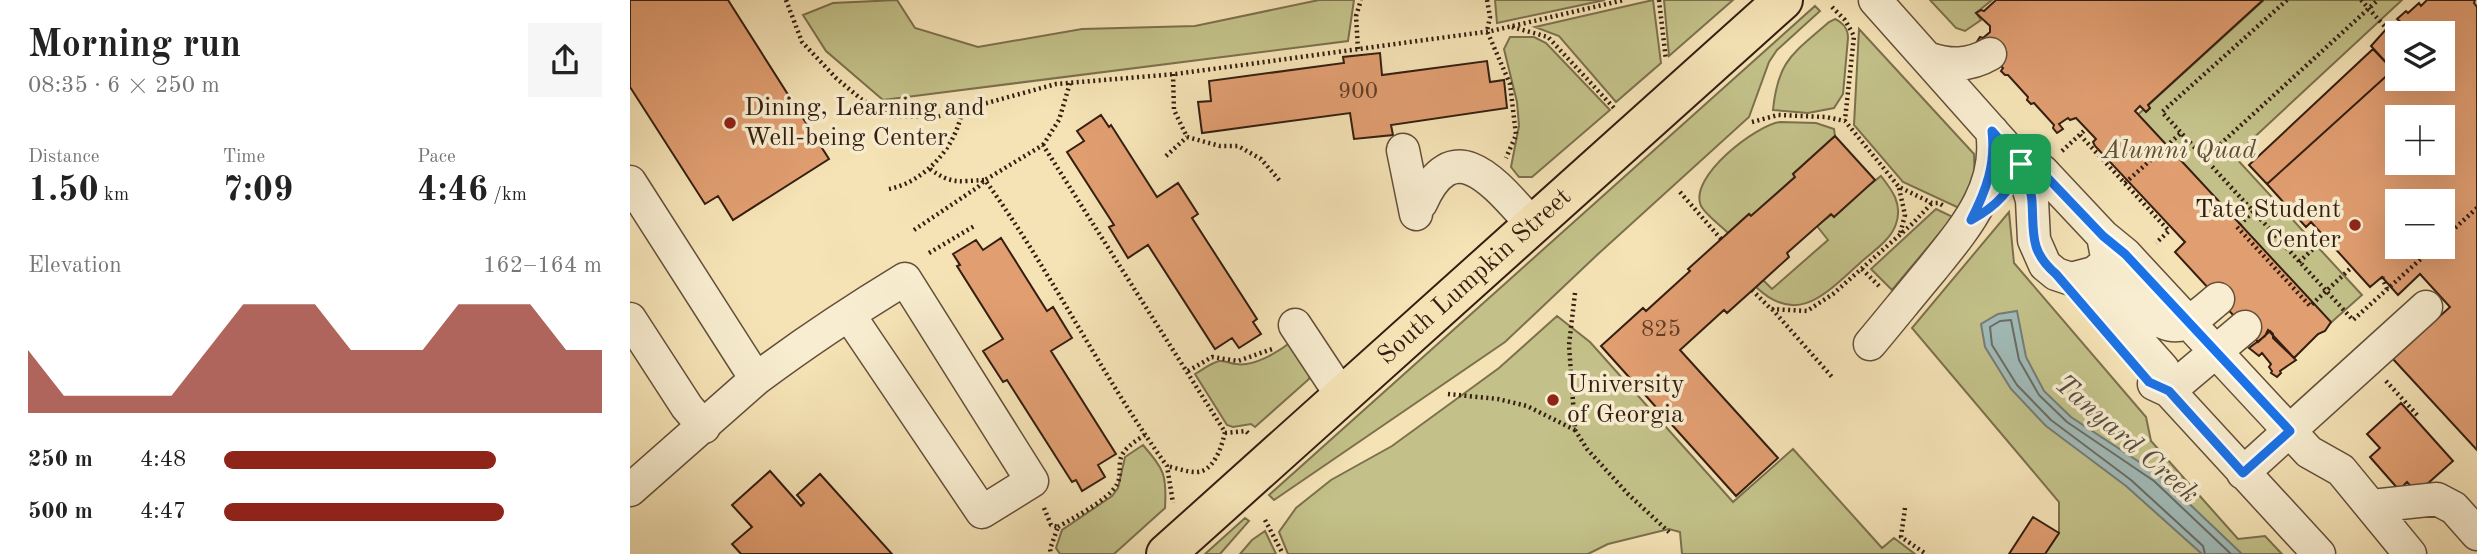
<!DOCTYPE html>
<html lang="en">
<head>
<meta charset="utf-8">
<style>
	body { margin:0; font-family:"Old Standard TT",serif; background:#f6f6f6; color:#222; height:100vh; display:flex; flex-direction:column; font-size:26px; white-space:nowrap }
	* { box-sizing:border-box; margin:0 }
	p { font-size:23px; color:#767676 }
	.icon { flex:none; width:38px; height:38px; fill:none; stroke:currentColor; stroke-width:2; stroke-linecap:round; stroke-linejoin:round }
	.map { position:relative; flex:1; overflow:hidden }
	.side { display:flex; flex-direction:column; background:#fff; width:630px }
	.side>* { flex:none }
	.fabs { position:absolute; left:1755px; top:21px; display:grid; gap:14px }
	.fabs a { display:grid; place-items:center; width:70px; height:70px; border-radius:0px; background:#fff; box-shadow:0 7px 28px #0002; font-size:35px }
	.pin { position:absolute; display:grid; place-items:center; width:60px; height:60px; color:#fff; margin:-30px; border-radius:14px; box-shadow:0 4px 10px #0006 }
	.round { display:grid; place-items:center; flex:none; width:74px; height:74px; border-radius:0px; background:#f6f6f6 }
	.head { display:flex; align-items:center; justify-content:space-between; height:119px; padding:0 28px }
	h1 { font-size:38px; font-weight:800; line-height:52px }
	.metrics { display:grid; grid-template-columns:repeat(3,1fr); gap:10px; height:119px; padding:7px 28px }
	.metrics div { display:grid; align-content:center }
	.metrics b { font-size:35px; font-weight:800 }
	.metrics small { font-size:19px; font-weight:400 }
	.metrics p { font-size:19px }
	.chart { height:196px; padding:14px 28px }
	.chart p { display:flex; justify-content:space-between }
	.chart svg { width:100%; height:126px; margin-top:7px; fill:#8f2418; opacity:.7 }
	ul { padding:0 28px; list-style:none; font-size:23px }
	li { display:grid; grid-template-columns:112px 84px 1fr; align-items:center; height:52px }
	li i { height:18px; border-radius:9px; background:#8f2418 }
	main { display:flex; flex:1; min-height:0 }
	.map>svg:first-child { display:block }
	.green { fill:#c3c189; stroke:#7c704d; stroke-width:2 }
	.water { fill:#a1bbb9; stroke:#757c76; stroke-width:2 }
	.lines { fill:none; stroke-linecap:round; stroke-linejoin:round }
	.shore { stroke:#6a6c65; stroke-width:2 }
	.building { fill:#e19e71; stroke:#341e11; stroke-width:2; fill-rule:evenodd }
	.minor-casing { stroke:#644f3a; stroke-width:35 }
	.major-casing { stroke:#341e11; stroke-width:42 }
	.path { stroke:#341e11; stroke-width:4.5; stroke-dasharray:2 3.5; stroke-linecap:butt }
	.minor { stroke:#f8edd0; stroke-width:32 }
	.major { stroke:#f5e3b6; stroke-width:38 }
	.route-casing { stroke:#fff; stroke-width:14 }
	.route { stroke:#1a73e8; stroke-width:9 }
	.poi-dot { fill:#8f2418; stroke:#f8edd0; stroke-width:2.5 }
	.labels { text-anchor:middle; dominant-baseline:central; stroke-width:7; stroke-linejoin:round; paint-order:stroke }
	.number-label { font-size:23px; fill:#5f3e29 }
	.poi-label { font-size:26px; fill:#341e11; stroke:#f8edd0; text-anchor:start }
	.park-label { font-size:26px; font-style:italic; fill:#5f4f35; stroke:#f8edd0 }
	.street-label { font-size:26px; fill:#341e11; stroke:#f8edd0 }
	.water-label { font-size:28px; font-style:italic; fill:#554d43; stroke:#f8edd0 }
</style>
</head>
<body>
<main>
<section class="side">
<div class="head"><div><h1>Morning run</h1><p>08:35 · 6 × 250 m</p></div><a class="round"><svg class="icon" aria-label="share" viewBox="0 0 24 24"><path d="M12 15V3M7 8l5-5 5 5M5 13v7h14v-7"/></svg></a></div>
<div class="metrics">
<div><p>Distance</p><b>1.50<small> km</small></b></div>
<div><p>Time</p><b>7:09</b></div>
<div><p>Pace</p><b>4:46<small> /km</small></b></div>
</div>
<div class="chart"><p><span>Elevation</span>162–164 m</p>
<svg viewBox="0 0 160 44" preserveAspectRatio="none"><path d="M0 44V22L10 38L20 38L30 38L40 38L50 22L60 6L70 6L80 6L90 22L100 22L110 22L120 6L130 6L140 6L150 22L160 22V44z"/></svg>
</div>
<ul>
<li><b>250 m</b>4:48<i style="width:72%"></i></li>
<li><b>500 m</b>4:47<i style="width:74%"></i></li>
</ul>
</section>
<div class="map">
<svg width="1847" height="554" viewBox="0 0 1847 554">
	<rect width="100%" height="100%" fill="#f5e3b6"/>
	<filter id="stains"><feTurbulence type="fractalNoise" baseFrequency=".00286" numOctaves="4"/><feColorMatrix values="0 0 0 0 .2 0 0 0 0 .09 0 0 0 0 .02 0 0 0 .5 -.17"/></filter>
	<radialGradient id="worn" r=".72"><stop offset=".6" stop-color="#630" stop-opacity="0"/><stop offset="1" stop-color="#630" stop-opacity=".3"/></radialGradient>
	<path class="green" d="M267 0 285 28 348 47 452 29 565 26 689 0H724L718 41 253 100 196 51 173 15 203 3Z
		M865 0H975L867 23Z
		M1023 0 1031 63 986 102 929 36 905 27Z
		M1034 0H1103L1039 56Z
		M1300 0H1362L1346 13 1351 20 1335 31 1326 28Z
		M1634 0H1772L1604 156 1732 295 1660 359 1471 148Z
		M1185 6 1190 11 1147 50 1139 62 1119 117 967 255 875 342 644 500 639 495Z
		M1205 19C1213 23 1218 28 1218 38L1213 94 1204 108 1178 113 1143 110C1148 59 1164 53 1199 22Z
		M1229 29 1344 154 1345 187 1329 208 1273 182 1224 125Z
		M880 37H904L916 43 980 110 902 177H889L881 167 889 126 887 102 874 49Z
		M1150 122 1186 123 1204 129 1205 136 1163 174 1165 177 1121 216 1119 214 1098 233C1090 225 1076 215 1071 206 1058 177 1126 125 1150 122Z
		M1251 176C1262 190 1273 204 1266 224 1261 240 1242 252 1230 263 1196 293 1168 327 1126 287L1133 280 1142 289 1198 240 1187 226Z
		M1306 209 1323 217 1262 290 1241 269Z
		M1379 212 1384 263 1516 417 1521 441 1608 539 1635 536 1652 554H1415L1429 533V502L1282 328Z
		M927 316 960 342 1103 502 1163 449 1252 548 1264 538 1285 554H1052L1050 532 1039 529 978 544 958 554H658L649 532 666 508 701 480 762 446 869 368Z
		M661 342 680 374 679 379 625 427 621 424 603 427 597 425 565 374C572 370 581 363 589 361 596 360 600 364 606 364 624 367 648 352 661 342Z
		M513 445C534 470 537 474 535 508L484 554H430L426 548 432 530 482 496 488 488 495 457Z
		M615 518 619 521 590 554H575Z
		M635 531 646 554H610L622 540Z"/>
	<path class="water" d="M1387 311 1396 357 1414 391 1441 417 1529 475 1612 554H1572L1496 486 1416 426 1381 389 1355 347 1351 324 1368 314Z"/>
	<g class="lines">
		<path class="shore" d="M1575 554 1573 546 1501 480 1421 420 1387 385 1362 345 1360 327 1370 321 1381 320 1389 360 1409 395 1437 422 1524 481 1601 554"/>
	</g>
	<path class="building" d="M0 0H98L199 159 103 220 88 196 75 204 0 87Z
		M1366 0H1633L1518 105 1520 108 1516 112 1510 106 1505 111 1701 322 1695 331 1688 334 1664 358 1643 338V334L1640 331 1628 342 1545 252 1555 242 1465 146 1463 142 1466 139 1446 118 1440 120 1438 118 1429 124 1433 129 1427 133 1423 128 1424 125 1404 103 1401 104 1397 100 1398 97 1378 75H1375L1371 71 1373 68 1353 46 1350 47 1346 43 1350 37 1353 38 1360 32V26L1346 13 1351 10 1354 11Z
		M1797 0H1845L1844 3 1847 7V450L1763 359 1820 307 1790 274 1768 295 1752 277 1740 287 1681 222 1676 227 1637 184 1763 70 1741 46 1758 27 1762 32 1761 36 1775 22 1772 23 1767 19 1776 11 1778 13 1789 3 1791 6ZM1768 33H1813V79H1768ZM1768 117H1813V163H1768ZM1768 201H1813V247H1768Z
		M1743 49 1763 70 1637 184 1619 165Z
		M750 53 752 75 857 61 860 82 874 80 877 108 761 125 763 135 724 139 720 113 572 133 568 102 581 101 579 81 714 63 713 57Z
		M471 115 479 127 481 125 527 197 548 183 568 214 562 218 627 319 623 322 631 334 609 348 602 338 585 349 518 245 498 258 479 227 484 225 437 152 454 141 447 131Z
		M1205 136 1245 180 1204 217 1201 214 1157 253 1159 257 1126 287 1097 313 1094 310 1050 350 1148 458 1106 496 971 346 1013 308 1016 311 1060 271 1058 269 1119 214 1121 216 1165 177 1163 174Z
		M371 238 417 311 423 307 442 338 421 351 486 454 468 465 475 477 452 491 446 480 442 482 377 380 373 382 353 351 373 339 327 266 330 265 323 254 346 240 353 250Z
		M1638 330 1666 360 1650 371 1651 373 1647 377 1641 373 1642 371 1639 367 1641 364 1632 353 1629 356 1619 348 1635 336Z
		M1771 403 1823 461 1787 493 1777 482 1769 490 1740 457 1750 448 1737 434Z
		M140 471 171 506 174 503 167 495 190 474 262 554H111L102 544 122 527 102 505Z
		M1403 517 1429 533 1415 554H1379Z"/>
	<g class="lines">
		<defs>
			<path id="minor" d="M1245 0 1391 164 1402 200 1404 240 1415 265 1426 274 1441 279 1464 273 1474 265 1477 257 1473 236 1412 171 1391 164
				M1297 58C1320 66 1339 66 1360 54
				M773 150 786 214
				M0 182 126 379 0 490
				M791 203C825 126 870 190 903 225
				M1473 236 1495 254 1679 452 1711 470 1780 554
				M1474 265C1491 283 1525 334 1553 324 1565 320 1578 307 1588 299
				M1451 277 1533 369 1539 391 1689 554
				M0 319 57 407 74 427
				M665 325 712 396
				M1240 344C1261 319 1281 294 1302 269 1335 228 1371 187 1362 131
				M126 379C174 343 224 310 275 279L402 481 352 512 219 315
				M1524 384 1539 391 1615 327
				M1613 473 1796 307
				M1742 506 1807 499 1824 508 1847 534"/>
			<g id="major">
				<path id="s1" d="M536 554 1153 0"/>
			</g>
		</defs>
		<use href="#minor" class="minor-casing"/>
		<use href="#major" class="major-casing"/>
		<path class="path" d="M156 0 172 42 206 78 231 99 260 116 306 117 426 84 546 74 861 31 994 0
			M857 0 860 17 857 31 880 84 886 135 876 158
			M1029 0 1036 60
			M1657 0 1532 112 1723 320 1804 247
			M1731 0 1757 29
			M1202 7 1215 20 1224 36 1215 120
			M882 27 918 37 984 108
			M728 49 726 16 731 0
			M543 74 544 110 557 137 590 146H608L631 159 650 181
			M1122 122 1148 115 1196 117 1215 121 1269 187 1302 203H1309L1315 207
			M1450 135 1539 231 1526 243
			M413 145 429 120 440 83
			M1432 151 1456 129
			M536 156 557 137
			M1574 159 1748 0
			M300 169C322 185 329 181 355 180 421 271 471 375 537 466L543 503
			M1495 183 1551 133
			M1269 188 1275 215 1270 234
			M259 189C295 182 328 145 332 109
			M1050 192 1091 239
			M1623 212 1607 227 1680 306 1722 267
			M284 230 348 187 355 180 413 145 595 432C592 446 584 472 566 472 557 472 546 468 537 466
			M1813 239 1847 208
			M299 253 346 225
			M1669 262 1695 238
			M1232 269 1251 288
			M1752 277 1757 289
			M1122 290 1141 309 1177 311 1203 294 1282 224 1302 203
			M945 293 939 345 945 430 957 449 998 494 1041 534
			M1142 309 1202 377
			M558 371 582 357 608 361 645 348
			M1756 381 1789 417
			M818 394 868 399 897 406 945 430
			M595 433 616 431 620 435
			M414 508 421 525 428 527 420 549 421 554
			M1275 508 1271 537 1296 554
			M635 520 653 554
			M428 527C444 517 479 500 487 484 491 477 489 470 490 462 491 449 506 441 516 434"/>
		<use href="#minor" class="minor"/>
		<use href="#major" class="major"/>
	</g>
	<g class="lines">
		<defs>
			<path id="route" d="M1391 164C1383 189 1364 208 1341 220 1356 191 1366 164 1362 131L1391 164 1412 172 1473 236 1495 254 1660 431 1613 473 1539 391 1519 382 1426 274C1399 251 1404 233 1402 202 1402 190 1395 176 1391 164"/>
		</defs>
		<use href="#route" class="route-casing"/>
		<use href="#route" class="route"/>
	</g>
	<g class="poi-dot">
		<circle cx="100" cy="123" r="7"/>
		<circle cx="1725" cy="225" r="7"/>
		<circle cx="923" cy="400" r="7"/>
	</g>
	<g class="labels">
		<g class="number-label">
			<text x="728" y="91">900</text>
			<text x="1031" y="329">825</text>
		</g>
		<g class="poi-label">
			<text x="114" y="108">Dining, Learning and<tspan x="114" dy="30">Well-being Center</tspan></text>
			<text x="1711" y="210" text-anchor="end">Tate Student<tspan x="1711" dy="30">Center</tspan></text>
			<text x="937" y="385">University<tspan x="937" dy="30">of Georgia</tspan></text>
		</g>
		<g class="park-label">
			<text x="1549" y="151">Alumni Quad</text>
		</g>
		<g class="street-label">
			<text stroke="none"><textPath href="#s1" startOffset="415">South Lumpkin Street</textPath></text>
		</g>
		<g class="water-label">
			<text transform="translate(1496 440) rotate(41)">Tanyard Creek</text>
		</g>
	</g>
	<rect width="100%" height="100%" filter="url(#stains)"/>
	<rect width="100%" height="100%" fill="url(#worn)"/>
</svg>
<div class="fabs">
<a><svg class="icon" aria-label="layers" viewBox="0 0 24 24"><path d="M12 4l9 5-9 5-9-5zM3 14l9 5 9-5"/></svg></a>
<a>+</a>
<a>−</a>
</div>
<div class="pin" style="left:1391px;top:164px;background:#1e9e55"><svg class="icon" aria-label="arrive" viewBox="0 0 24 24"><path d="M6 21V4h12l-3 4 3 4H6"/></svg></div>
</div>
</main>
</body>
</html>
